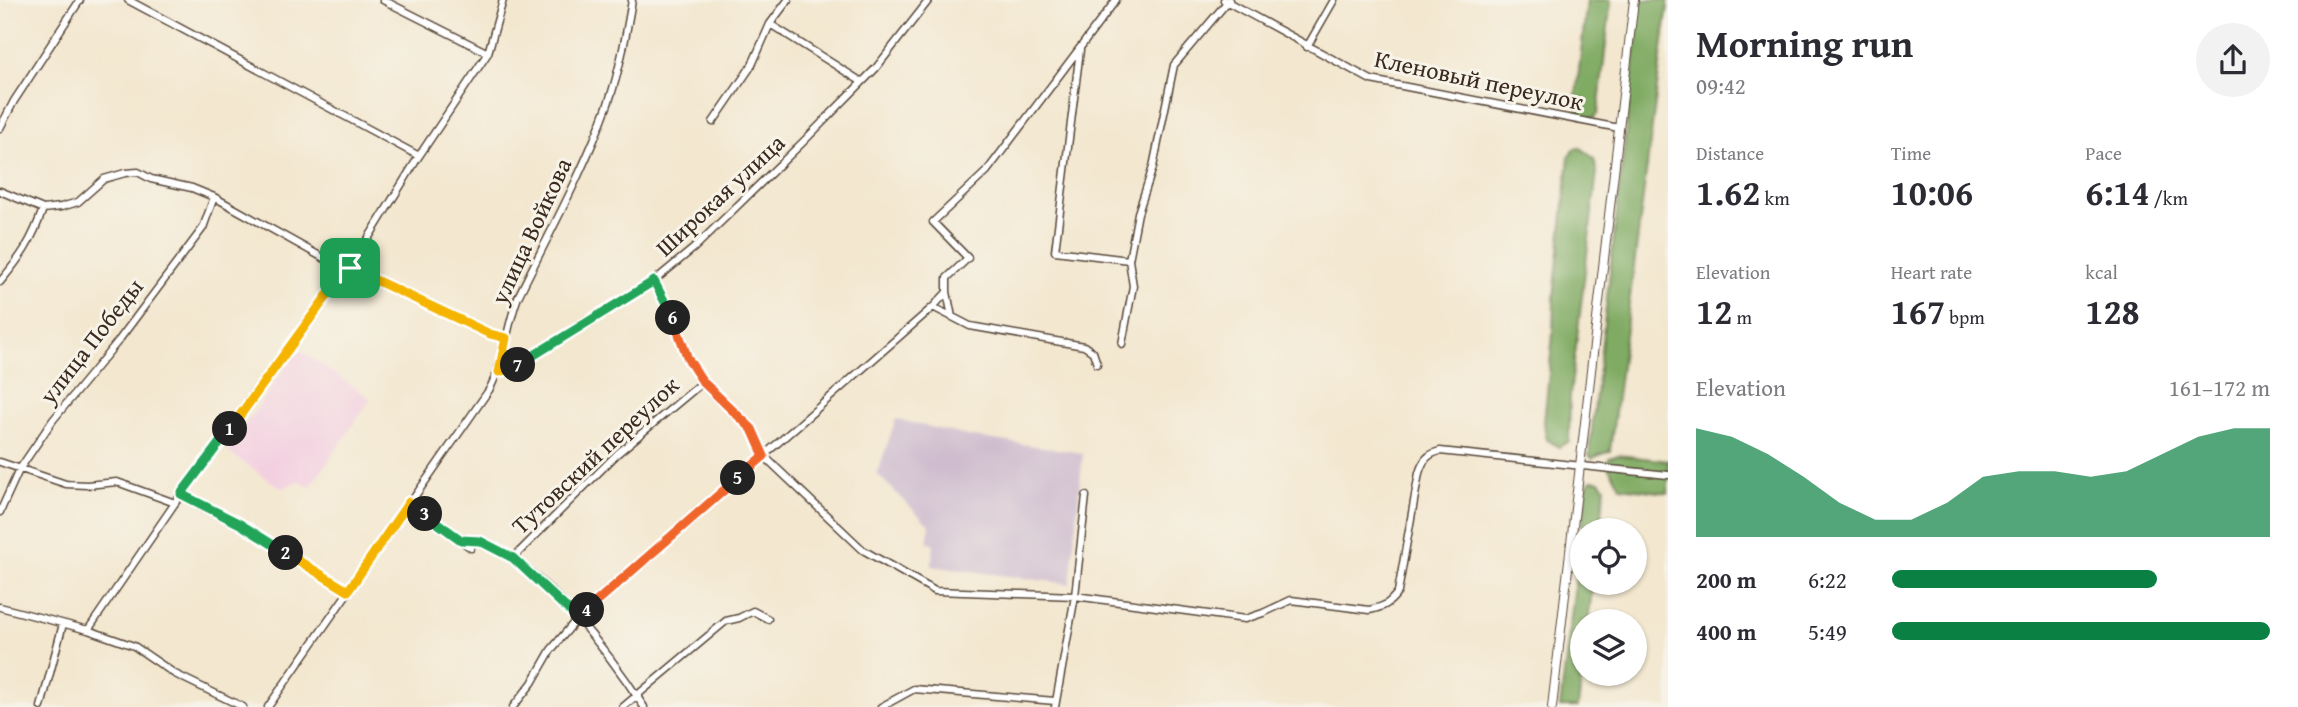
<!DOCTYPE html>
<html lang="en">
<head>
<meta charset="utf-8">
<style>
	body { margin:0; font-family:"Gentium Book Plus",serif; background:#f2f2f3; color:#2b2b33; height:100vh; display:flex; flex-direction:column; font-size:26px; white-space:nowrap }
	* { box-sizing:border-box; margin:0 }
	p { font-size:23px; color:#7c7c81 }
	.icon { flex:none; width:38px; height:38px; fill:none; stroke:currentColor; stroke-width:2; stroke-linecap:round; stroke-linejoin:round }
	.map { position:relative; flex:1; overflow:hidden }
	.details { display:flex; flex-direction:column; background:#fff; width:630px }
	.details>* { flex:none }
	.tools { position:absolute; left:1570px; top:518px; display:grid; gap:14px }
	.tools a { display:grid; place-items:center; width:77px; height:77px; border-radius:50%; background:#fff; box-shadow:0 2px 5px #0004; font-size:35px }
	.pin { position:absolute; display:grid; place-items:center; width:60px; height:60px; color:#fff; margin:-30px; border-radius:14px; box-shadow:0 4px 10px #0006 }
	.km { position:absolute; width:35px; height:35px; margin:-18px; border-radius:50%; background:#222; color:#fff; font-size:19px; line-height:35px; text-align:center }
	.round { display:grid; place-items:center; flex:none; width:74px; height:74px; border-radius:37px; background:#f2f2f3 }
	.summary { display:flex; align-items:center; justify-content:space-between; height:119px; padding:0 28px }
	h1 { font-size:38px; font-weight:800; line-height:52px }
	.figures { display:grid; grid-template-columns:repeat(3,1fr); gap:10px; height:119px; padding:7px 28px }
	.figures div { display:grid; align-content:center }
	.figures b { font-size:35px; font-weight:800 }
	.figures small { font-size:19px; font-weight:400 }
	.figures p { font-size:19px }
	.chart { height:196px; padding:14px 28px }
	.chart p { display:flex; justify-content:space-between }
	.chart svg { width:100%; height:126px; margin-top:7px; fill:#0b8043; opacity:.7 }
	ul { padding:0 28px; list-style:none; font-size:23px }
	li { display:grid; grid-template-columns:112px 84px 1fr; align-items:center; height:52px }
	li i { height:18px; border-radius:9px; background:#0b8043 }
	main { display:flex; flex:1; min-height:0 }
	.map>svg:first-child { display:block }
	.built { fill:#f3cfe0 }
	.industrial { fill:#cfbdcf }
	.forest { fill:#80ab63; stroke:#5e6a40; stroke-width:2 }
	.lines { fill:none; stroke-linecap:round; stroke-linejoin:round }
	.minor-casing { stroke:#574639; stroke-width:9 }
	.tertiary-casing { stroke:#574639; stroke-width:10 }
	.minor { stroke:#fff; stroke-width:6 }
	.tertiary { stroke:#fff; stroke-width:8 }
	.split-1-casing { stroke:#fff; stroke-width:14 }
	.split-2-casing { stroke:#fff; stroke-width:14 }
	.split-3-casing { stroke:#fff; stroke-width:14 }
	.split-4-casing { stroke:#fff; stroke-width:14 }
	.split-5-casing { stroke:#fff; stroke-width:14 }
	.split-6-casing { stroke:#fff; stroke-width:14 }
	.split-7-casing { stroke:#fff; stroke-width:14 }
	.split-8-casing { stroke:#fff; stroke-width:14 }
	.split-1 { stroke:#f5b400; stroke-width:9 }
	.split-2 { stroke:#22a559; stroke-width:9 }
	.split-3 { stroke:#f5b400; stroke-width:9 }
	.split-4 { stroke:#22a559; stroke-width:9 }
	.split-5 { stroke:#f0652b; stroke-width:9 }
	.split-6 { stroke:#f0652b; stroke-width:9 }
	.split-7 { stroke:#22a559; stroke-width:9 }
	.split-8 { stroke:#f5b400; stroke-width:9 }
	.labels { text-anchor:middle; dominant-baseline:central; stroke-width:6; stroke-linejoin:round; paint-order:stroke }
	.street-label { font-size:24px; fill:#3b2a1e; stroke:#f7f3e8 }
</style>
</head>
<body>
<main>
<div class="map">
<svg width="1668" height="707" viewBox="0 0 1668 707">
	<rect width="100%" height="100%" fill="#f7f3e8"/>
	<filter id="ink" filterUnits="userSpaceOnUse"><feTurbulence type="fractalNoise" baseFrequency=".0143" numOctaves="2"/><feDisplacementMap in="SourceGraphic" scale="14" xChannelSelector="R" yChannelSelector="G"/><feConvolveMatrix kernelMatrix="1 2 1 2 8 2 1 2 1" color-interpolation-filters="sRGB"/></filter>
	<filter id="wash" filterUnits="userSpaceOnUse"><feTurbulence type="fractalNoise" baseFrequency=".00686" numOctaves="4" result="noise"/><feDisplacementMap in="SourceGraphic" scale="28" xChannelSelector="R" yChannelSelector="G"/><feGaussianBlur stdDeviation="1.57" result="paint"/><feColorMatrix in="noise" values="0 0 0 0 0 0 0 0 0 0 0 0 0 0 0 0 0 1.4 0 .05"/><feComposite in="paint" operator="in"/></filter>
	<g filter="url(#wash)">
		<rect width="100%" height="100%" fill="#f3e7cf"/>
		<path class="built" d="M299 349 371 399 310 487 298 481 282 489 227 451Z"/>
		<path class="industrial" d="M896 419 967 436 1083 453 1070 584 931 566 934 544 927 541 930 526 877 474Z"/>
		<path class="forest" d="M1587 0H1611L1598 113 1594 118 1580 117 1575 104Z
			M1641 0H1668V4L1610 451 1592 458 1589 455Z
			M1581 148 1594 159 1597 172 1570 396 1569 441 1559 447 1546 439 1544 422 1553 334 1554 296 1569 157 1573 149Z
			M1618 455 1668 461V493L1621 487 1607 465 1609 458Z
			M1591 480 1600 481 1605 487 1600 530H1582V583H1593L1588 621H1582V673L1578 707H1560L1587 486Z"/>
	</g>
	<g filter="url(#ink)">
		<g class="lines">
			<defs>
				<path id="minor" d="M128 0 419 156
					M383 0 488 53
					M1224 0 1371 80 1619 128
					M770 24 862 82
					M1307 47 1334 0
					M1080 50 1055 251 1129 260
					M713 122 752 65 770 24 788 0
					M0 128 14 101 80 0
					M0 191 43 209
					M43 209 61 207 78 202 104 179 125 173 138 172 151 179 192 188 214 197 345 270
					M350 268 490 334 506 338
					M654 281 675 321 688 359 703 382 752 429 764 456 863 550 935 591 1075 596 1245 619 1263 613 1291 600 1369 610C1384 607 1389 604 1398 592L1419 473C1423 460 1428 454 1440 451L1668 475
					M0 282C21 257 32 241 43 209
					M933 307 947 292
					M952 317 947 292V278L968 258 933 222 987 171 1116 0
					M1122 344 1133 286 1129 260 1138 213 1153 167 1174 65 1229 0
					M499 371 525 361 654 281 694 248 803 142 876 68 929 0
					M0 462 66 484 87 485 117 482 175 503
					M181 494 264 538 348 591
					M409 502 471 548
					M0 512 19 470 53 420 119 340 203 228 214 197
					M461 540C468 541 476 540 482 542 542 565 610 654 644 707
					M513 558 618 453 703 382
					M0 607 88 630 134 646 175 674 243 707
					M88 630 175 503 345 270 350 268 419 156 488 53 503 0
					M41 707 63 624
					M268 707 489 390C505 361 506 328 518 297 549 234 584 171 608 104 620 70 626 35 632 0
					M513 707 532 683 551 650 577 619 933 307 970 326 1084 346 1093 352 1097 364
					M623 707 726 621 739 618 753 611 768 619
					M881 707 914 689 1055 701
					M1055 707 1075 596 1086 496"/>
				<path id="tertiary" d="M1552 707 1634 0"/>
			</defs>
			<use href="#minor" class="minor-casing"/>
			<use href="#tertiary" class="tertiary-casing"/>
			<use href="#minor" class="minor"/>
			<use href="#tertiary" class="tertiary"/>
		</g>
	</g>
	<g class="lines" filter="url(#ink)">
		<defs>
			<path id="split-1" d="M230 429 345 271 350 268"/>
			<path id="split-2" d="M230 429 181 494 240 524 286 553"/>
			<path id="split-3" d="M286 553 348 591 409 502 425 514"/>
			<path id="split-4" d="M425 514 461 540 480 541 513 558 577 618 587 610"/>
			<path id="split-5" d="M587 610 738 478"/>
			<path id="split-6" d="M673 318 688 359 703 382 752 429 764 456 738 478"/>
			<path id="split-7" d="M518 365 654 281 673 318"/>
			<path id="split-8" d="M350 268 490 334 506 338 499 372 518 365"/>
		</defs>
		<use href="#split-1" class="split-1-casing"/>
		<use href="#split-2" class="split-2-casing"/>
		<use href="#split-3" class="split-3-casing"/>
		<use href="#split-4" class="split-4-casing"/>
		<use href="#split-5" class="split-5-casing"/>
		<use href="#split-6" class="split-6-casing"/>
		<use href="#split-7" class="split-7-casing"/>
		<use href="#split-8" class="split-8-casing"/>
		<use href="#split-1" class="split-1"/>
		<use href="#split-2" class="split-2"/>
		<use href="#split-3" class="split-3"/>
		<use href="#split-4" class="split-4"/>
		<use href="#split-5" class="split-5"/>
		<use href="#split-6" class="split-6"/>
		<use href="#split-7" class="split-7"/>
		<use href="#split-8" class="split-8"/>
	</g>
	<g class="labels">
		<g class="street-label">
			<text transform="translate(1479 80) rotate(12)">Кленовый переулок</text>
			<text transform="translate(720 195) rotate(-43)">Широкая улица</text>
			<text transform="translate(531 231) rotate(-65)">улица Войкова</text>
			<text transform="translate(91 341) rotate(-52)">улица Победы</text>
			<text transform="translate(595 455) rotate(-43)">Тутовский переулок</text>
		</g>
	</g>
</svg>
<div class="tools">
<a><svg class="icon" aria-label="locate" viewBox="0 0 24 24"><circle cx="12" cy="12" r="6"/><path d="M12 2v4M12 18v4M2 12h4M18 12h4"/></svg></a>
<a><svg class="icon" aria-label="layers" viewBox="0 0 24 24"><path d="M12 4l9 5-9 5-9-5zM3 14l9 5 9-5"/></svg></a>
</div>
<div class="pin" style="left:350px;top:268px;background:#1e9e55"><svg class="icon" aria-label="arrive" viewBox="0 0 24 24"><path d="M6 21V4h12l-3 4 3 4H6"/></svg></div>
<b class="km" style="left:230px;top:429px">1</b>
<b class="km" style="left:286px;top:553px">2</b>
<b class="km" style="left:425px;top:514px">3</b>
<b class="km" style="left:587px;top:610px">4</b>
<b class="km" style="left:738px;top:478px">5</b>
<b class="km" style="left:673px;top:318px">6</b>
<b class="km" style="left:518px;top:365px">7</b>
</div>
<section class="details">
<div class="summary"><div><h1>Morning run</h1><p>09:42</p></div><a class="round"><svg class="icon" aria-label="share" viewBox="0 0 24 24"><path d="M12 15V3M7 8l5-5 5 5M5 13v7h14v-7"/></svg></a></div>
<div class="figures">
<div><p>Distance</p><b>1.62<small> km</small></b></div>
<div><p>Time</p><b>10:06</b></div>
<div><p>Pace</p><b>6:14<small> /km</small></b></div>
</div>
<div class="figures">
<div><p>Elevation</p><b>12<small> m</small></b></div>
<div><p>Heart rate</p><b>167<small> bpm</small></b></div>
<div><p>kcal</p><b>128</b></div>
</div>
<div class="chart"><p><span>Elevation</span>161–172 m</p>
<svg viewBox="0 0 160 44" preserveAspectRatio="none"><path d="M0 44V6L10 9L20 15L30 23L40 32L50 38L60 38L70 32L80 23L90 21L100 21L110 23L120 21L130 15L140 9L150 6L160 6V44z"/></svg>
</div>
<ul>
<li><b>200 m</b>6:22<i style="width:70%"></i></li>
<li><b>400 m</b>5:49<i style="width:100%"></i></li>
</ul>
</section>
</main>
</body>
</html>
